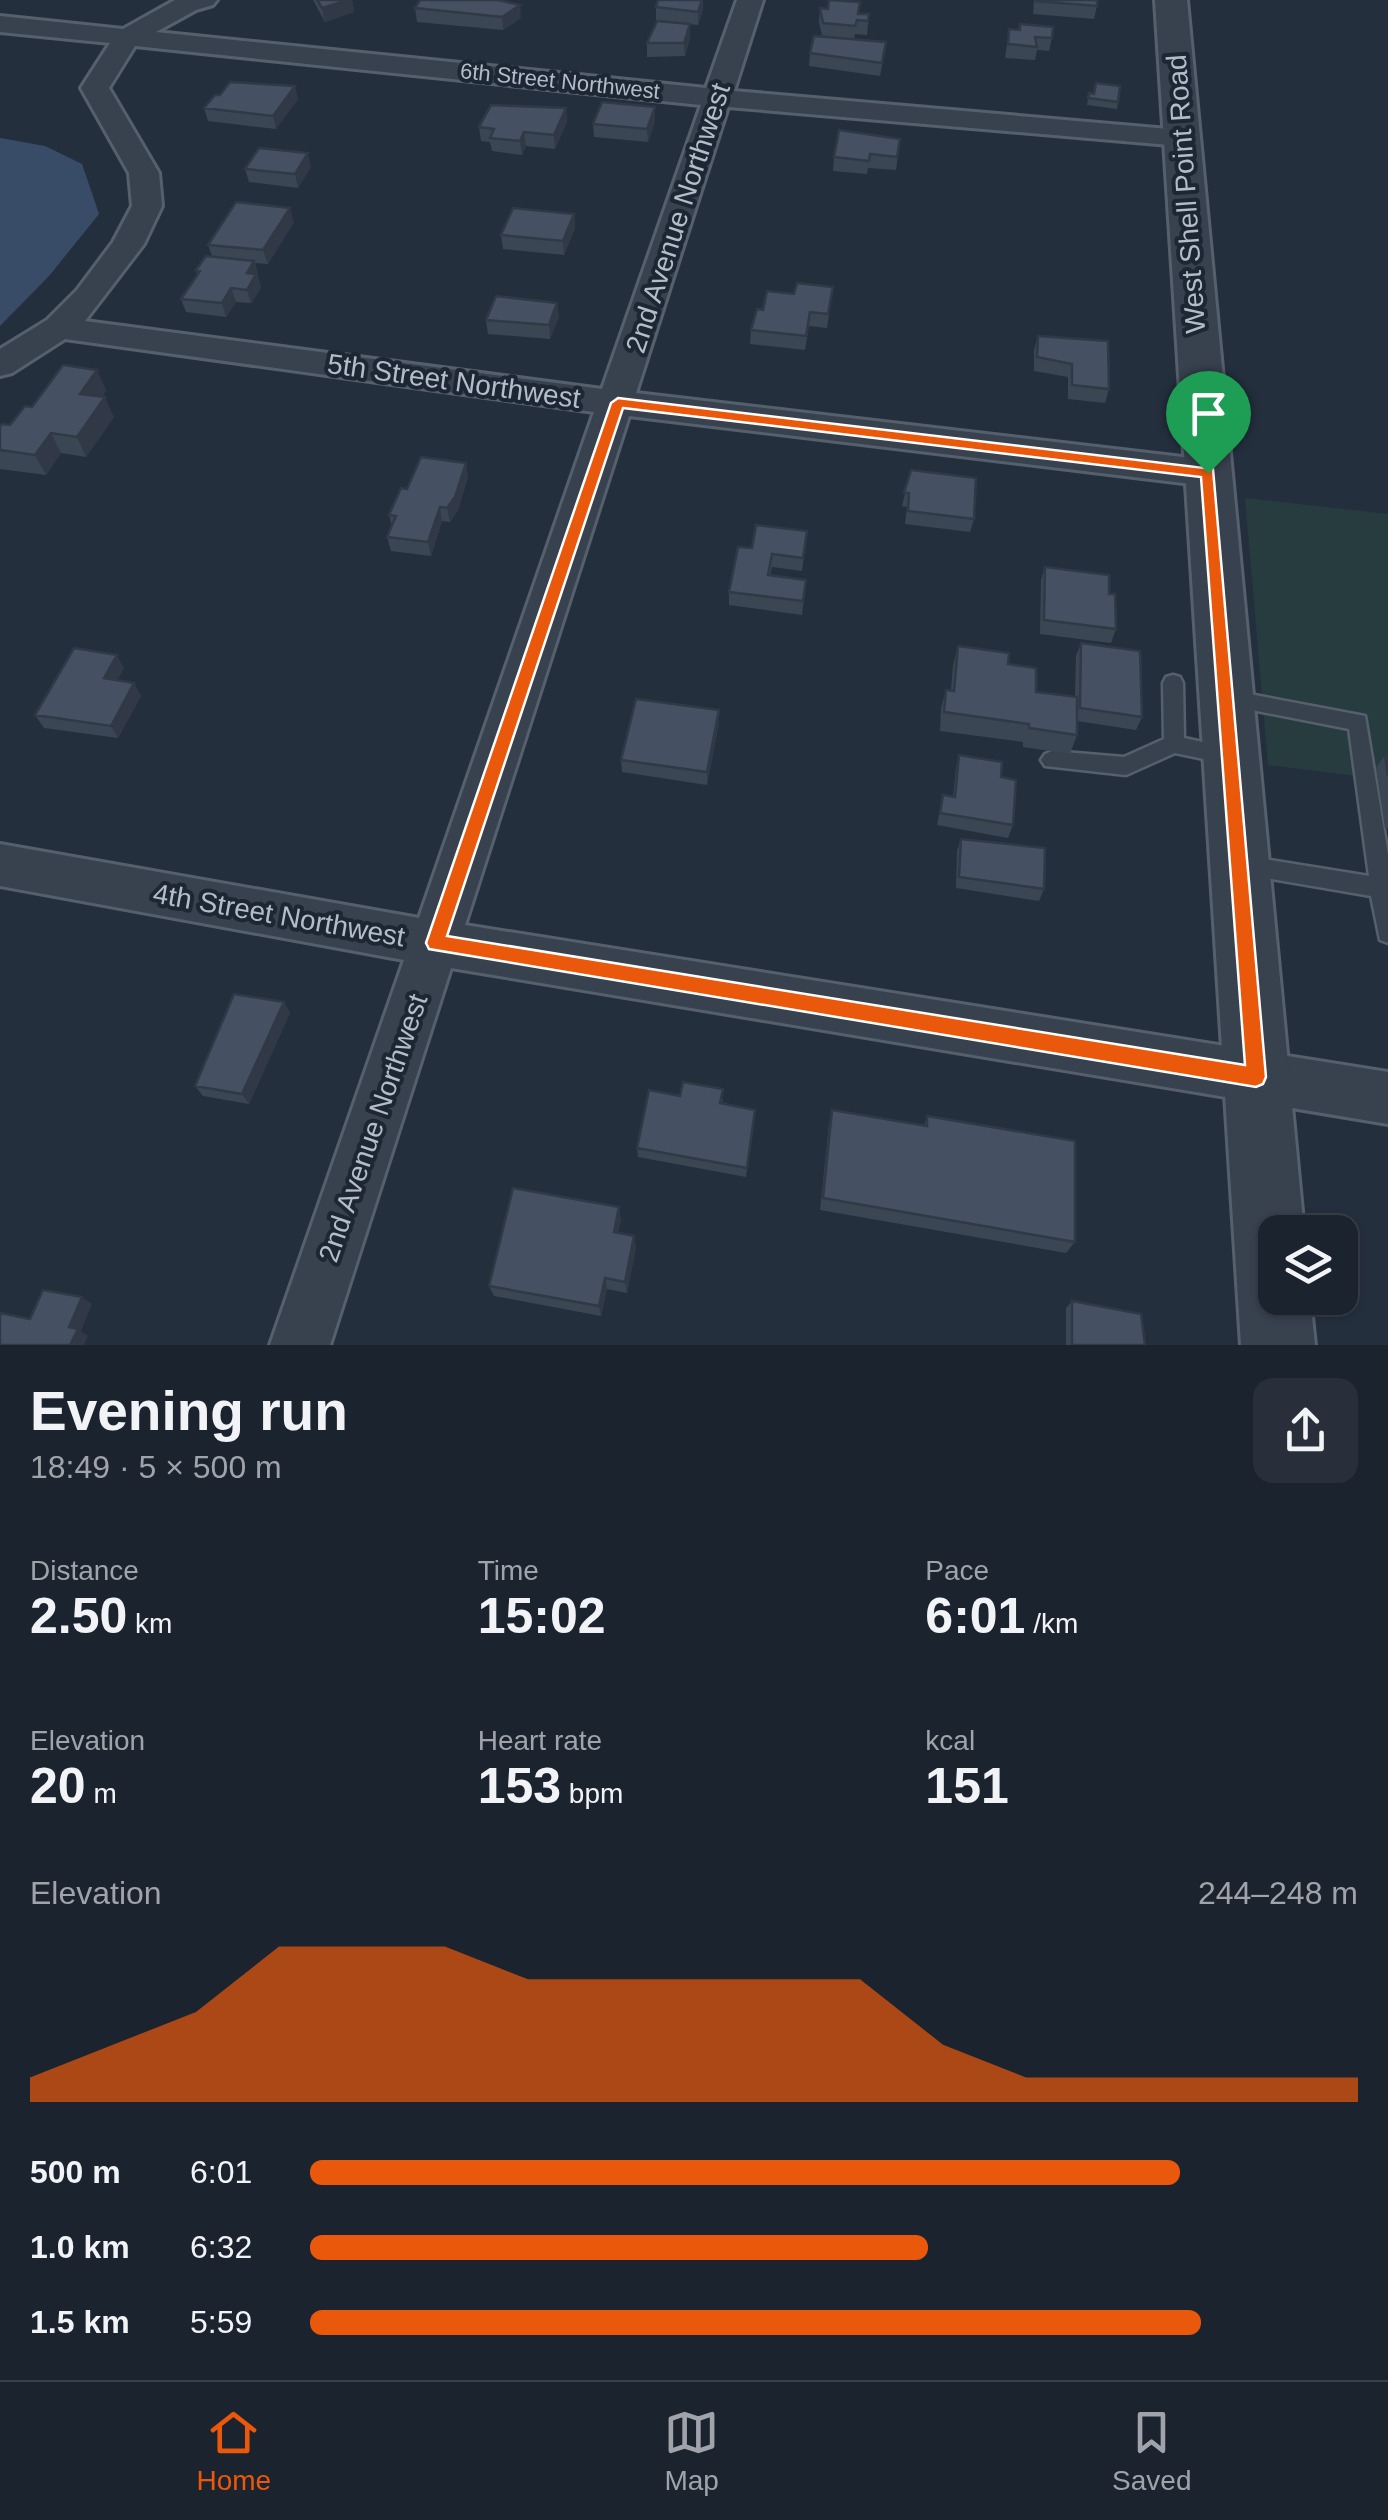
<!DOCTYPE html>
<html lang="en">
<head>
<meta charset="utf-8">
<style>
	body { margin:0; font-family:Helvetica,sans-serif; background:#282f3a; color:#f1f3f6; height:100vh; display:flex; flex-direction:column; font-size:38px; white-space:nowrap }
	* { box-sizing:border-box; margin:0 }
	p { font-size:32px; color:#a0a4aa }
	.icon { flex:none; width:55px; height:55px; fill:none; stroke:currentColor; stroke-width:2; stroke-linecap:round; stroke-linejoin:round }
	.map { position:relative; height:1345px; overflow:hidden }
	.drawer { display:flex; flex-direction:column; background:#1b232e; flex:1 }
	.drawer>* { flex:none }
	.controls { position:absolute; left:1258px; top:1215px; display:grid; gap:20px }
	.controls a { display:grid; place-items:center; width:100px; height:100px; border-radius:20px; background:#1b232e; box-shadow:0 2px 8px #0004,0 0 0 2px #39404a; font-size:50px }
	.pin { position:absolute; display:grid; place-items:center; width:85px; height:85px; color:#fff; margin:-102px -42px; border-radius:50% 50% 50% 0; rotate:-45deg; box-shadow:0 0 10px #0007 }
	.pin .icon { rotate:45deg }
	.round { display:grid; place-items:center; flex:none; width:105px; height:105px; border-radius:20px; background:#282f3a }
	.head { display:flex; align-items:center; justify-content:space-between; height:170px; padding:0 30px }
	h1 { font-size:55px; font-weight:800; line-height:75px }
	.figures { display:grid; grid-template-columns:repeat(3,1fr); gap:15px; height:170px; padding:10px 30px }
	.figures div { display:grid; align-content:center }
	.figures b { font-size:50px; font-weight:800 }
	.figures small { font-size:28px; font-weight:400 }
	.figures p { font-size:28px }
	.chart { height:280px; padding:20px 30px }
	.chart p { display:flex; justify-content:space-between }
	.chart svg { width:100%; height:180px; margin-top:10px; fill:#ea580c; opacity:.7 }
	ul { padding:0 30px; list-style:none; font-size:32px }
	li { display:grid; grid-template-columns:160px 120px 1fr; align-items:center; height:75px }
	li i { height:25px; border-radius:12px; background:#ea580c }
	.tabs { display:flex; justify-content:space-around; align-items:center; height:140px; border-top:2px solid #39404a; background:#1b232e; font-size:28px; color:#a0a4aa }
	.tabs a { display:grid; justify-items:center; gap:5px }
	.tabs .selected { color:#ea580c }
	.map>svg:first-child { display:block }
	.green { fill:#263c3f }
	.water { fill:#394c67 }
	.lines { fill:none; stroke-linecap:round; stroke-linejoin:round }
	.service-casing { stroke:#565f6c; stroke-width:5 }
	.minor-casing { stroke:#565f6c; stroke-width:6 }
	.tertiary-casing { stroke:#565f6c; stroke-width:6 }
	.service { fill:#38414e; fill-rule:evenodd }
	.minor { fill:#38414e; fill-rule:evenodd }
	.tertiary { fill:#38414e; fill-rule:evenodd }
	.wall { fill:#3b4654 }
	.shaded-wall { fill:#303945 }
	.building { fill:#455162; stroke:#303945; stroke-width:2.5 }
	.route { fill:#ea580c; stroke:#fff; stroke-width:2.5; fill-rule:evenodd }
	.labels { text-anchor:middle; dominant-baseline:central; stroke-width:8; stroke-linejoin:round; paint-order:stroke }
	.far-street-label { font-size:22px; fill:#b4bcc9; stroke:#1d2633 }
	.street-label { font-size:28px; fill:#b4bcc9; stroke:#1d2633 }
</style>
</head>
<body>
<div class="map">
<svg width="1388" height="1345" viewBox="0 0 1388 1345">
	<rect width="100%" height="100%" fill="#242f3e"/>
	<path class="green" d="M1245 498 1388 514V780L1268 765Z"/>
	<path class="water" d="M0 138 45 146 82 164 99 214 49 276 0 326Z"/>
	<g class="lines">
		<defs>
			<path id="service" d="M1173 675 1180 677 1183 683 1184 738 1235 749 1238 755 1235 761 1228 764 1175 753 1126 775 1045 766 1041 760 1045 754 1052 751 1124 757 1164 739 1163 683 1166 677Z
				M1228 690 1365 716 1388 855V943L1380 940 1371 896 1237 873 1234 866 1237 859 1245 856 1369 876 1349 729 1221 704 1218 698 1221 692Z"/>
			<path id="minor" d="M175 0H217L213 5 196 10 156 32 706 88 737 0H763L734 91 1191 131 1196 137 1191 143 1181 146 728 107 636 393 1208 460 1221 464 1227 473 1221 482 1208 486 629 416 465 925 1388 1072V1124L451 968 330 1345H270L404 960 0 886V844L419 918 594 412 65 339 12 373 0 376V349L47 320 77 290 113 242 132 206 129 173 81 88 110 43 0 32V16L123 29ZM135 46 701 105 602 389 85 321 144 244 162 206 159 173 109 88Z"/>
			<path id="tertiary" d="M1155 0H1187L1304 1232H1275V1298H1310L1315 1345H1241Z"/>
		</defs>
		<use href="#service" class="service-casing"/>
		<use href="#minor" class="minor-casing"/>
		<use href="#tertiary" class="tertiary-casing"/>
		<use href="#service" class="service"/>
		<use href="#minor" class="minor"/>
		<use href="#tertiary" class="tertiary"/>
	</g>
	<path class="wall" d="M313 0H352L354 12 325 22Z
		M658 0H703V9L698 25 656 20V7Z
		M1034 0H1097V6L1094 19 1033 14Z
		M415 8 521 18 503 30 417 22Z
		M820 8 869 14 867 35 855 34 854 39 884 55 880 76 809 66 810 53 822 36 819 22Z
		M1009 29 1052 38 1049 51 1037 50 1035 60 1005 58Z
		M690 38 685 56 647 57V43Z
		M1089 93 1118 102 1117 109 1087 105Z
		M298 99 276 129 208 121 204 108Z
		M566 108 567 122 555 149 526 146 522 155 492 151 490 142 481 141 479 127Z
		M655 121 648 142 594 137 593 124Z
		M900 139 896 170 868 168 867 174 833 171 834 157Z
		M311 167 298 188 249 182 245 169Z
		M574 214 575 228 564 255 503 249 501 235Z
		M294 222 268 264 255 263 261 288 251 303 236 302 226 317 186 312 181 299 197 274 196 270 212 256 208 245Z
		M833 287 827 328 809 326 805 350 750 344 751 330 763 310 794 294Z
		M559 317 550 339 488 334 486 320Z
		M1038 336 1109 389 1105 403 1068 399V377L1034 371V350Z
		M106 390 102 397 114 417 86 457 61 453 46 475 0 469V427L10 425 32 407Z
		M911 470 974 519 970 532 905 524 907 507 902 506Z
		M468 477 458 510 450 522 442 521 431 556 391 551 387 537 392 527 389 515 407 489Z
		M807 531 802 571 772 567 770 575 806 580 802 615 729 605V592L752 548Z
		M1045 567 1116 629 1111 643 1040 634 1041 580Z
		M1081 643 1142 717 1136 730 1077 721V735L1070 754 1023 747V742L940 731 941 708 946 690H951L953 665 958 646 1008 664 1036 692 1075 697 1076 656Z
		M124 668 117 680 134 683 141 696 118 738 44 728 35 715Z
		M719 710V723L707 785 622 772 621 760Z
		M959 755 1001 777 1013 825 1008 838 937 825 943 795 953 797 956 768Z
		M1385 755H1388V829L1385 828 1376 768Z
		M961 839 1044 889 1039 901 956 888 957 851Z
		M284 1002 290 1013 249 1104 203 1096 195 1086Z
		M680 1096 723 1099 722 1104 755 1110 746 1177 638 1157 637 1148Z
		M832 1110 924 1126 927 1116 1075 1242 1066 1253 820 1210 829 1124Z
		M621 1219 618 1233 634 1236 636 1247 627 1293 607 1289 601 1316 494 1296 489 1286Z
		M1072 1301 1145 1345H1066V1308Z"/>
	<path class="shaded-wall" d="M348 0H352L354 12 325 22 322 8Z
		M702 0 703 9 698 25V12Z
		M520 5 521 18 503 30 502 17Z
		M690 24V38L685 56 684 43Z
		M295 86 298 99 276 129 273 116Z
		M655 107V121L648 142 647 129Z
		M566 108 567 122 555 149 554 135Z
		M524 132 526 146 522 155 520 141Z
		M308 153 311 167 298 188 295 174Z
		M290 208 294 222 268 264 263 250Z
		M574 214 575 228 564 255 563 241Z
		M254 261 261 288 251 303 247 290V273Z
		M231 288 236 302 226 317 222 303Z
		M557 303 559 317 550 339 549 325Z
		M97 370 106 390 90 414 80 394Z
		M105 397 114 417 86 457 77 437Z
		M51 433 61 453 46 475 35 455Z
		M466 463 468 477 458 510 450 522 447 508Z
		M440 507 442 521 431 556 428 542Z
		M117 655 124 668 111 691 104 678Z
		M134 683 141 696 118 738 111 726Z
		M719 710V723L707 785V772Z
		M284 1002 290 1013 249 1104 242 1094Z
		M619 1207 621 1219 616 1243 614 1232Z
		M634 1236 636 1247 627 1293 625 1282Z
		M605 1278 607 1289 601 1316 599 1306Z
		M82 1297 92 1304 81 1331 88 1336 84 1345H70L69 1327Z"/>
	<path class="building" d="M317 0H348L322 8Z
		M420 0H498L520 5 502 17 415 8Z
		M658 0H702L698 12 656 7Z
		M829 0 860 2 858 14H869L868 21 857 20 855 26 823 23 820 8 828 9Z
		M1036 0H1097V6L1036 1Z
		M657 21 690 24 684 43H647Z
		M1020 24 1053 27 1052 38 1035 37 1037 47 1008 44 1009 29 1020 30Z
		M814 36 886 42 882 63 810 53Z
		M230 82 295 86 273 116 204 108 215 95H220Z
		M1096 83 1120 86 1118 102 1088 98 1089 93 1094 94Z
		M602 102 655 107 647 129 593 124Z
		M491 105 566 108 554 135 524 132 520 141 490 138 494 129 479 127Z
		M839 130 900 139 897 157 870 154 869 161 834 157Z
		M259 148 308 153 295 174 245 169Z
		M236 202 290 208 263 250 208 245Z
		M513 208 574 214 563 241 501 235Z
		M206 256 254 261 247 273 256 274 247 290 231 288 222 303 181 299 200 271 196 270Z
		M797 283 833 287 828 314 810 312 806 336 751 330 757 309 763 310 767 291 794 294Z
		M496 296 557 303 549 325 486 320Z
		M1038 336 1108 341 1109 389 1072 385V364L1037 357Z
		M63 365 97 370 80 394 105 397 77 437 51 433 35 455 0 450V427L2 424 10 425 25 406 32 407Z
		M421 457 466 463 455 497 447 508 440 507 428 542 387 537 396 516 389 515 401 488 407 489Z
		M911 470 976 478 974 519 908 511 909 493H904Z
		M756 525 807 531 803 558 772 554 768 575 806 580 803 601 729 592 738 547 752 548Z
		M1045 567 1109 575V594H1115L1116 629 1044 620Z
		M1081 643 1140 651 1142 717 1080 708Z
		M958 646 1009 653 1008 664 1036 668V692L1077 697V735L1029 728V724L944 712 946 690 954 691Z
		M74 648 117 655 104 678 134 683 111 726 35 715Z
		M636 699 719 710 707 772 621 760Z
		M959 755 1002 762 1001 777 1016 780 1013 825 940 813 943 795 955 797Z
		M1385 755H1388V776Z
		M961 839 1045 848 1044 889 959 877Z
		M234 994 284 1002 242 1094 195 1086Z
		M683 1082 723 1089 720 1103 755 1110 747 1168 637 1148 649 1090 680 1096Z
		M832 1110 927 1126V1116L1075 1141V1242L823 1198Z
		M513 1188 619 1207 614 1232 634 1236 625 1282 605 1278 599 1306 489 1286Z
		M43 1290 82 1297 69 1327 78 1329 70 1345H0V1313L30 1319Z
		M1072 1301 1141 1314 1145 1345H1072Z"/>
	<path class="route" d="M618 398 1213 469 1266 1077 1263 1084 1256 1087 429 949 426 943 611 403ZM623 408 1201 477 1245 1065 447 936Z"/>
	<g class="labels">
		<g class="far-street-label">
			<text transform="translate(560 81) rotate(6)">6th Street Northwest</text>
		</g>
		<g class="street-label">
			<text transform="translate(1186 194) rotate(-94)">West Shell Point Road</text>
			<text transform="translate(678 218) rotate(-72)">2nd Avenue Northwest</text>
			<text transform="translate(454 381) rotate(8)">5th Street Northwest</text>
			<text transform="translate(279 915) rotate(10)">4th Street Northwest</text>
			<text transform="translate(373 1128) rotate(-71)">2nd Avenue Northwest</text>
		</g>
	</g>
</svg>
<div class="controls">
<a><svg class="icon" aria-label="layers" viewBox="0 0 24 24"><path d="M12 4l9 5-9 5-9-5zM3 14l9 5 9-5"/></svg></a>
</div>
<div class="pin" style="left:1208px;top:473px;background:#1e9e55"><svg class="icon" aria-label="arrive" viewBox="0 0 24 24"><path d="M6 21V4h12l-3 4 3 4H6"/></svg></div>
</div>
<section class="drawer">
<div class="head"><div><h1>Evening run</h1><p>18:49 · 5 × 500 m</p></div><a class="round"><svg class="icon" aria-label="share" viewBox="0 0 24 24"><path d="M12 15V3M7 8l5-5 5 5M5 13v7h14v-7"/></svg></a></div>
<div class="figures">
<div><p>Distance</p><b>2.50<small> km</small></b></div>
<div><p>Time</p><b>15:02</b></div>
<div><p>Pace</p><b>6:01<small> /km</small></b></div>
</div>
<div class="figures">
<div><p>Elevation</p><b>20<small> m</small></b></div>
<div><p>Heart rate</p><b>153<small> bpm</small></b></div>
<div><p>kcal</p><b>151</b></div>
</div>
<div class="chart"><p><span>Elevation</span>244–248 m</p>
<svg viewBox="0 0 160 44" preserveAspectRatio="none"><path d="M0 44V38L10 30L20 22L30 6L40 6L50 6L60 14L70 14L80 14L90 14L100 14L110 30L120 38L130 38L140 38L150 38L160 38V44z"/></svg>
</div>
<ul>
<li><b>500 m</b>6:01<i style="width:83%"></i></li>
<li><b>1.0 km</b>6:32<i style="width:59%"></i></li>
<li><b>1.5 km</b>5:59<i style="width:85%"></i></li>
</ul>
</section>
<nav class="tabs">
<a class="selected"><svg class="icon" aria-label="home" viewBox="0 0 24 24"><path d="M3 11l9-7 9 7M6 9v11h12V9"/></svg>Home</a>
<a><svg class="icon" aria-label="map" viewBox="0 0 24 24"><path d="M3 6l6-2 6 2 6-2v14l-6 2-6-2-6 2zM9 4v14M15 6v14"/></svg>Map</a>
<a><svg class="icon" aria-label="saved" viewBox="0 0 24 24"><path d="M7 4h10v16l-5-4-5 4z"/></svg>Saved</a>
</nav>
</body>
</html>
